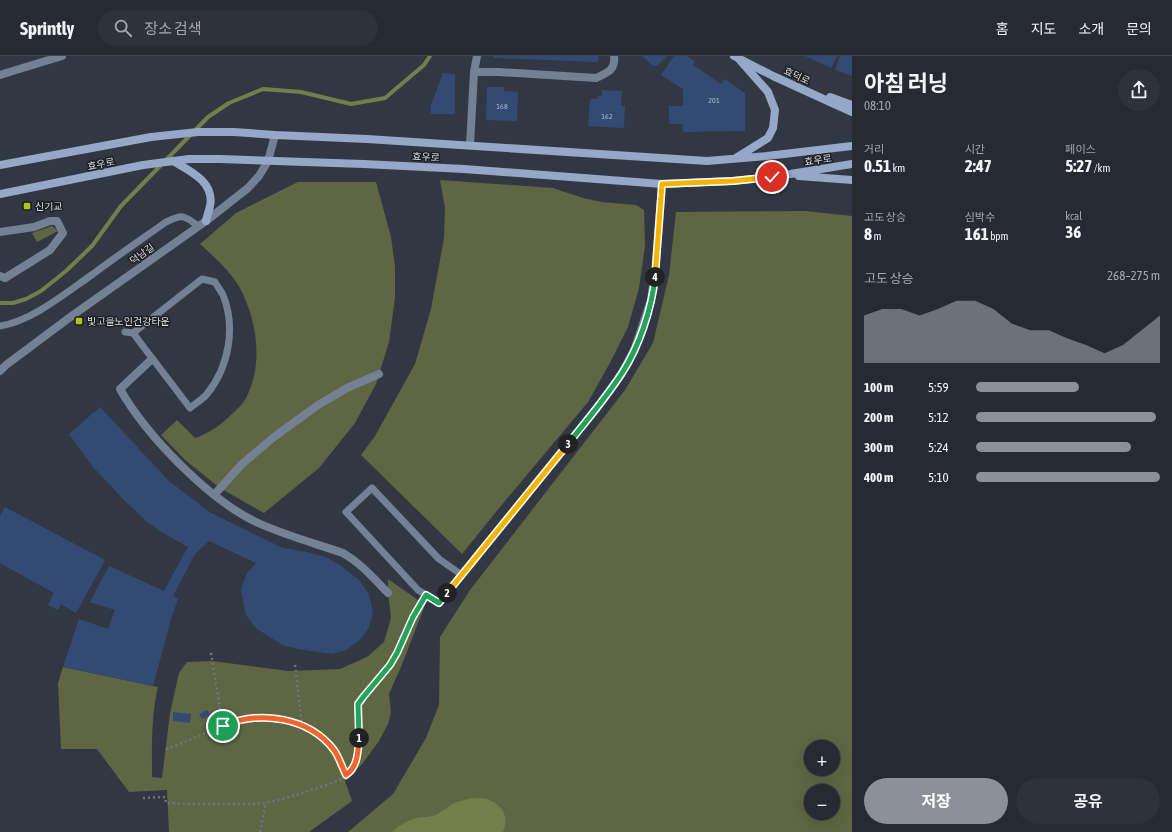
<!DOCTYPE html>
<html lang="ko">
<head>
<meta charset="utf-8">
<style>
	body { margin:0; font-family:"Asap Condensed","Noto Sans KR",sans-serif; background:#2e323a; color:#f1f3f6; height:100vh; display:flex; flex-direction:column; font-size:15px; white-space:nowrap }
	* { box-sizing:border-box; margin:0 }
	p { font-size:13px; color:#a4a7ac }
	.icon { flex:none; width:22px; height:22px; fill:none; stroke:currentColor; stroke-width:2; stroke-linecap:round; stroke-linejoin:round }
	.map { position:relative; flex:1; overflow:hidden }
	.panel { display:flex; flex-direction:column; background:#262a32; width:320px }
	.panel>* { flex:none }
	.tools { position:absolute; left:804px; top:684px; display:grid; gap:8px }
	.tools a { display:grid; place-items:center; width:36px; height:36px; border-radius:50%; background:#262a32; box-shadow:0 4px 16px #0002,0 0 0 1px #42464d; font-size:20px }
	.pin { position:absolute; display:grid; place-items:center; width:34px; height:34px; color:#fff; margin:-17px; border:2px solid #fff; border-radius:50%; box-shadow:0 1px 4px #0007 }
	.km { position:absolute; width:20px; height:20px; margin:-10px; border-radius:50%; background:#222; color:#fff; font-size:11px; line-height:20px; text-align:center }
	.round { display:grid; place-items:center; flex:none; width:42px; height:42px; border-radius:21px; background:#2e323a }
	.head { display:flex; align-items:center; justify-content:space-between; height:68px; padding:0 12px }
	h1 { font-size:22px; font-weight:700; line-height:30px }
	.figures { display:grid; grid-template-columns:repeat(3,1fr); gap:6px; height:68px; padding:4px 12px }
	.figures div { display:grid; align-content:center }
	.figures b { font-size:17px; font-weight:700 }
	.figures small { font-size:11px; font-weight:400 }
	.figures p { font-size:11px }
	.chart { height:112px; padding:8px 12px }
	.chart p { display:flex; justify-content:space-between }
	.chart svg { width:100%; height:72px; margin-top:4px; fill:#8c9099; opacity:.7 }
	.action { display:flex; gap:8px; margin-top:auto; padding:8px 12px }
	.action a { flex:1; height:46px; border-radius:24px; background:#8c9099; color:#fff; font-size:16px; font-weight:700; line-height:46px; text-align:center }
	.action a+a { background:#2e323a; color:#f1f3f6 }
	ul { padding:0 12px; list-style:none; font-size:13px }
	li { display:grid; grid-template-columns:64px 48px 1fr; align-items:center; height:30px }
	li i { height:10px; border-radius:5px; background:#8c9099 }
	header { display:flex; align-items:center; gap:24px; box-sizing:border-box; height:56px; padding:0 20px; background:#262a32; border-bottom:1px solid #42464d }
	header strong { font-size:19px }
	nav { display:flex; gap:22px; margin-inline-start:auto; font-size:14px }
	.search { width:280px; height:36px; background:#2e323a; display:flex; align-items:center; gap:10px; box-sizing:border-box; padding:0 14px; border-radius:22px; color:#a4a7ac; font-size:15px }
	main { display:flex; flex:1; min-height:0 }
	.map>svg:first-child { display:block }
	.green { fill:#5e6643; fill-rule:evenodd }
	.water { fill:#737f4a }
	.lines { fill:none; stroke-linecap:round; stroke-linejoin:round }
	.stream { stroke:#737f4a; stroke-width:4 }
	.building { fill:#334b74 }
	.path { stroke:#70767f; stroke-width:2.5; stroke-dasharray:2 3; stroke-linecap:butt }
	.lane { stroke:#748094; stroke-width:7 }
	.street { stroke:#748094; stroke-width:8 }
	.secondary { stroke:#95a8c8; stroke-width:8 }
	.split-1-casing { stroke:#fff; stroke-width:8 }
	.split-2-casing { stroke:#fff; stroke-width:8 }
	.split-3-casing { stroke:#fff; stroke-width:8 }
	.split-4-casing { stroke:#fff; stroke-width:8 }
	.split-5-casing { stroke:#fff; stroke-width:8 }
	.split-1 { stroke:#f0652b; stroke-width:5 }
	.split-2 { stroke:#22a559; stroke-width:5 }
	.split-3 { stroke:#f5b400; stroke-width:5 }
	.split-4 { stroke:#22a559; stroke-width:5 }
	.split-5 { stroke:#f5b400; stroke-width:5 }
	.poi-dot { fill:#abc614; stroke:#1c1f24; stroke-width:1.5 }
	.labels { text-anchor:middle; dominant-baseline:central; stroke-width:3; stroke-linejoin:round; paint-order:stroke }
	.number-label { font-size:8px; fill:#b0b9c9 }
	.street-label { font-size:10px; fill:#dadee5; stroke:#1c1f24 }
	.poi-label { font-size:10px; fill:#dadee5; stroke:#1c1f24; text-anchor:start }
</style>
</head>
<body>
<header>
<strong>Sprintly</strong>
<div class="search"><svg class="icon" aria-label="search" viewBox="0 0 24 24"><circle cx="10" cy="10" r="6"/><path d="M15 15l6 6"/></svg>장소 검색</div>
<nav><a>홈</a><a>지도</a><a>소개</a><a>문의</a></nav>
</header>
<main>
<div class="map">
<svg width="852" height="776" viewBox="0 0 852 776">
	<rect width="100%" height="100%" fill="#323843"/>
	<path class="green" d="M440 124 553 132 583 142 602 146 636 149 644 154 645 190 639 232 628 271 611 305 588 346 495 457 462 498 361 399 375 380 415 308 431 253 444 182 445 152Z
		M298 126H376L391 181 395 210V242L389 286 376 328 355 367 319 412 264 457 220 432 185 404 161 379 177 364 195 382C210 377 222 368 233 357 237 353 242 349 245 344 263 311 258 271 243 238 234 218 216 203 200 188L236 157Z
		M805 155 852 160V776H348L393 738 426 682 439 649 440 581 470 534 625 334 653 287 669 219 676 156ZM811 691H833V713H811ZM811 735H833V757H811Z
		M52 170 58 175 37 186 32 177Z
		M388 523 425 549 401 611 389 638 391 657 388 668 379 685 363 707 345 725 352 745 309 776H169L167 734 129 736 97 693H61L58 627 63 611 158 631C151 660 152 691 152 721L162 722 170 657 179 617 187 606 212 605 288 615 340 613 367 601 384 586 391 562 388 537Z"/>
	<path class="water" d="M471 742C476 742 482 742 487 743 502 748 510 761 503 776H392L399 770 408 765 416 762 427 761 436 759 454 747Z"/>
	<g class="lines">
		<path class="stream" d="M0 247H13L26 243 41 235 66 215 92 190 121 150 208 61 229 47 263 33 301 36 351 48 385 42 424 9 430 0"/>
	</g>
	<path class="building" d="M493 0H598L599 4 597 6 494 2Z
		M642 0H667L658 9 653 10Z
		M674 0H687L695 6 693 9 721 28 725 23 745 37V75L683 76V68H669V50H683V33L661 19Z
		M805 0H837L831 12Z
		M840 0H852V20L835 14Z
		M443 17 455 18V58H431V49Z
		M487 31H504V35L518 36 517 65 486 64Z
		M602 34 622 35 621 50H625L624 72 588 70 590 43H597L598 40H602Z
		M100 351 169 425 211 457 283 492 307 496 326 501 344 512 359 524 369 538 373 557 369 571 362 582 346 594 332 598 298 593 283 589 268 580 256 572 246 559 243 544 241 533 247 517 256 507 209 485 195 498 173 540 178 543 172 560 153 630 63 611 79 563 108 573 115 554 90 546 109 510 164 535 188 491 160 475 145 464 124 444 93 411 69 378Z
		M5 451 105 504 76 557 61 548 58 554 48 549 54 537 0 507V460Z
		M207 654 210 659 202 663 199 658Z
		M173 656 191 658 190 667 173 665Z"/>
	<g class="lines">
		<path class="path" d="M211 597 223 670
			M295 609 302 669
			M166 693C187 686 207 675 229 668 265 656 310 662 334 694 340 701 342 711 346 719
			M143 742 165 741 166 747C185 748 205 748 224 748 237 748 251 749 264 747 282 744 299 738 317 732 327 729 345 724 352 714 364 697 357 668 358 648L397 597 413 561 421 546
			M260 776 266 746"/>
		<path class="lane" d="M0 270C32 265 67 236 93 218 117 200 142 183 166 166 182 158 184 159 198 170
			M125 276 133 277 190 352C196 347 203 343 207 338 229 311 236 271 223 239 221 235 217 230 215 226L202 223 133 277
			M439 547 418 534 346 456 372 432 439 503 462 519"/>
		<path class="street" d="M477 0 474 16H498L596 22C607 17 616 14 614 0
			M0 19 62 0
			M470 89 474 16
			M0 176 34 171 50 165H57L63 177 50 194 5 222 0 220
			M152 303 120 333C146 379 208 443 256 466 284 479 314 487 343 497 362 508 373 522 388 537
			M0 315 6 309 73 259 206 165 248 132 259 120 268 105 275 79
			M214 439 242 408 274 381 318 349 347 332 379 318
			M439 547 597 352 622 317 635 292 651 244 656 208 662 128"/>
		<path class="secondary" d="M734 0 773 20 852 56
			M830 41 852 49
			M736 102 768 82 773 72 775 54 768 36 739 3
			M173 105C190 115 215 126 210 150 209 155 207 160 206 165
			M0 109 151 81 198 76H234L275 79 367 83 707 105 767 100 852 90
			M799 120 852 124
			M0 138 143 109 189 103H220L364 108 464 113 662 128 733 125 772 121 852 108"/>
	</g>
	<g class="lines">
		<defs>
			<path id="split-1" d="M223 670C259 654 309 661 334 694 339 701 342 711 346 719 358 711 358 695 359 682"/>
			<path id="split-2" d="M359 682 358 648 364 640 390 609 397 597 413 561 426 539 439 547 447 537"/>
			<path id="split-3" d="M447 537 568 388"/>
			<path id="split-4" d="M568 388C586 365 606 342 622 317 639 291 652 252 655 221"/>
			<path id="split-5" d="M655 221 662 128 733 125 772 121"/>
		</defs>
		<use href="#split-1" class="split-1-casing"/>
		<use href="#split-2" class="split-2-casing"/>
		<use href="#split-3" class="split-3-casing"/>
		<use href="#split-4" class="split-4-casing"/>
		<use href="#split-5" class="split-5-casing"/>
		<use href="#split-1" class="split-1"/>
		<use href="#split-2" class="split-2"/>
		<use href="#split-3" class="split-3"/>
		<use href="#split-4" class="split-4"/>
		<use href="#split-5" class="split-5"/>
	</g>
	<g class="poi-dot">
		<rect x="23" y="146" width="8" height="8" rx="2"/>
		<rect x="75" y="261" width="8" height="8" rx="2"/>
	</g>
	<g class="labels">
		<g class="number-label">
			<text x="714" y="44">201</text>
			<text x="502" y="50">168</text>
			<text x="607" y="60">162</text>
		</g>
		<g class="street-label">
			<text transform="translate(797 20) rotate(25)">효덕로</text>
			<text transform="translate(426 101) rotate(3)">효우로</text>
			<text transform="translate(818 104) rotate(-8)">효우로</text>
			<text transform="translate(101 108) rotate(-12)">효우로</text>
			<text transform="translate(142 198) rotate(-36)">덕남길</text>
		</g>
		<g class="poi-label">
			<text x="35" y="150">신기교</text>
			<text x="87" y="265">빛고을노인건강타운</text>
		</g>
	</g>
</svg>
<div class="tools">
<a>+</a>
<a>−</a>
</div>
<div class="pin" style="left:223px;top:670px;background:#1e9e55"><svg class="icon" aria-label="arrive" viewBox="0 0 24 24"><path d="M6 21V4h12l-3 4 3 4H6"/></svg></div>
<div class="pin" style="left:772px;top:121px;background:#d93025"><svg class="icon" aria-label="check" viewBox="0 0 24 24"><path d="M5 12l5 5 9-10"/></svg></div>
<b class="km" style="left:359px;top:682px">1</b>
<b class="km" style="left:447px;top:537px">2</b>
<b class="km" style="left:568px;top:388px">3</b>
<b class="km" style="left:655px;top:221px">4</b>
</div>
<section class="panel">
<div class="head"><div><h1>아침 러닝</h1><p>08:10</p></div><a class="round"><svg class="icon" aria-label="share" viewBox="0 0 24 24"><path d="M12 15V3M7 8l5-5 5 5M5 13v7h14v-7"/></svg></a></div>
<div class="figures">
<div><p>거리</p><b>0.51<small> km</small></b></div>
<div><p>시간</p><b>2:47</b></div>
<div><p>페이스</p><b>5:27<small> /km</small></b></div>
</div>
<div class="figures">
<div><p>고도 상승</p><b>8<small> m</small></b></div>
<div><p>심박수</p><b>161<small> bpm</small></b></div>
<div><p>kcal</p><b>36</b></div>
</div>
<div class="chart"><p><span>고도 상승</span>268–275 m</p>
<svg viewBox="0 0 160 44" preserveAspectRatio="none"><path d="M0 44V15L10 11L20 11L30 15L40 11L50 6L60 6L70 11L80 20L90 24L100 24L110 29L120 33L130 38L140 33L150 24L160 15V44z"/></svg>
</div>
<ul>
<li><b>100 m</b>5:59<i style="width:56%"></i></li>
<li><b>200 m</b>5:12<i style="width:98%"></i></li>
<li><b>300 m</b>5:24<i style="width:84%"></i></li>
<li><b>400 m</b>5:10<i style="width:100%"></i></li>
</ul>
<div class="action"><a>저장</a><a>공유</a></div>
</section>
</main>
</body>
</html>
